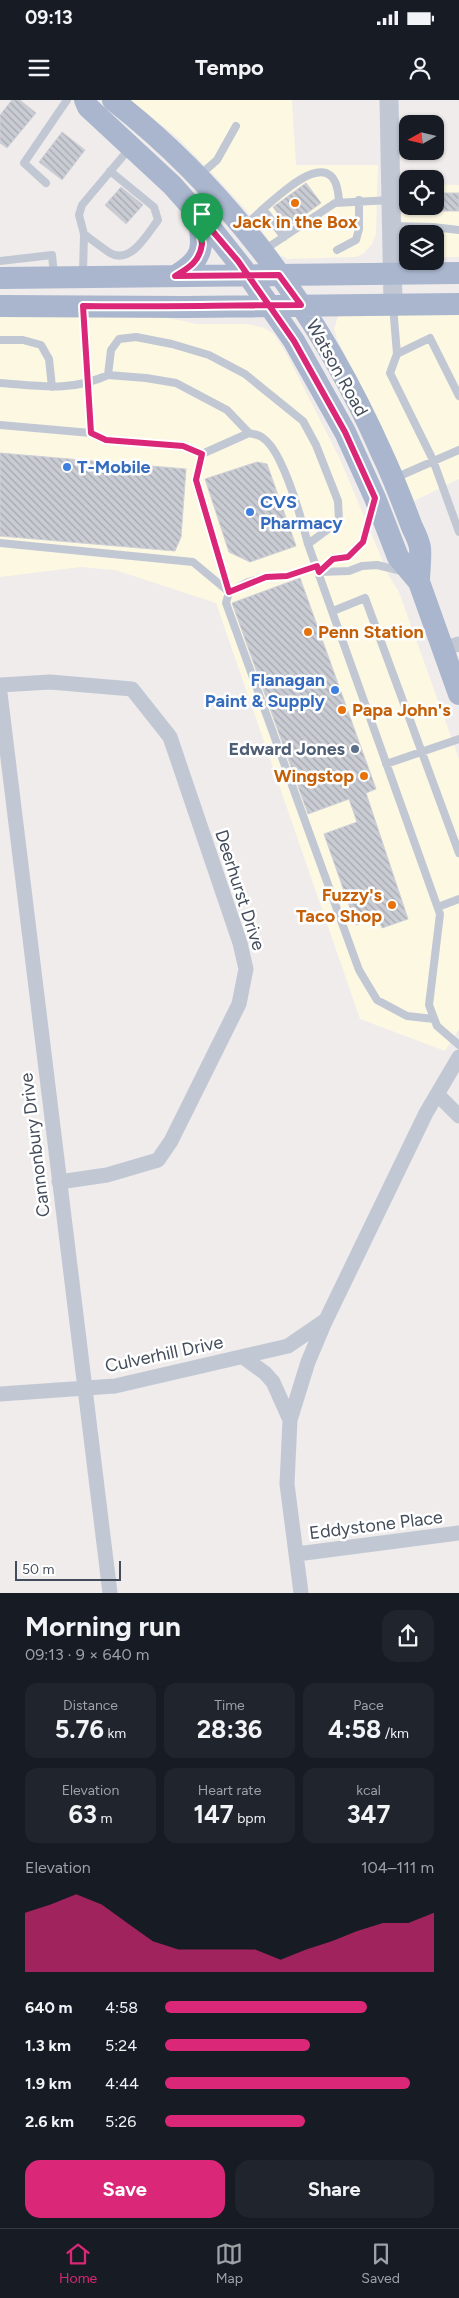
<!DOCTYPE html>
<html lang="en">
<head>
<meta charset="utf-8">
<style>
	body { margin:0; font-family:Figtree,sans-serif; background:#20242c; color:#f1f3f6; height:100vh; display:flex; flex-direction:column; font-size:19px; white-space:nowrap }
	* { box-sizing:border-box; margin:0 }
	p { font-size:16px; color:#9ea1a6 }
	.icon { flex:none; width:28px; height:28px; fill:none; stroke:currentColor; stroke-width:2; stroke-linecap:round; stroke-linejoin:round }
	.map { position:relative; height:1493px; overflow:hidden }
	.side { display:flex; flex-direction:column; background:#171b24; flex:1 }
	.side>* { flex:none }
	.needle { width:32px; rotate:262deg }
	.fabs { position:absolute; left:399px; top:15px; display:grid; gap:10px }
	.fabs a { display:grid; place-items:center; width:45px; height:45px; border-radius:10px; background:#171b24; box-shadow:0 1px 4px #0004; font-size:25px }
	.scale { position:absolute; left:15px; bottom:12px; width:106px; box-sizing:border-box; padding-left:5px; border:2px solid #434c5a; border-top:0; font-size:14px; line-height:18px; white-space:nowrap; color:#434c5a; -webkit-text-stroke:4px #fff; paint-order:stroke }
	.pin { position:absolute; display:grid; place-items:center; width:42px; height:42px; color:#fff; margin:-51px -21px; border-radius:50% 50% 50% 0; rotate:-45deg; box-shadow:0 0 5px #0007 }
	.pin .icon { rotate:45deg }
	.round { display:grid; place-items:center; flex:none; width:52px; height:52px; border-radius:15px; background:#20242c }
	.head { display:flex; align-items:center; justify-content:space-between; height:85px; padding:0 25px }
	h1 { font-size:28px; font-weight:700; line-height:38px }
	.stats { display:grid; grid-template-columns:repeat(3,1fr); gap:8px; height:85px; padding:5px 25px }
	.stats div { display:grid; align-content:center; border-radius:12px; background:#20242c; text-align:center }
	.stats b { font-size:25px; font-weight:700 }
	.stats small { font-size:14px; font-weight:400 }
	.stats p { font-size:14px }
	.chart { height:140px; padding:10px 25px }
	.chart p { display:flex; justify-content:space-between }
	.chart svg { width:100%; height:90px; margin-top:5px; fill:#db2777; opacity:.7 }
	.cta { display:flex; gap:10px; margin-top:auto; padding:10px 25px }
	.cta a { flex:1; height:58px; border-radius:15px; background:#db2777; color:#fff; font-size:20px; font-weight:700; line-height:58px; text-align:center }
	.cta a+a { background:#20242c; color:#f1f3f6 }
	ul { padding:0 25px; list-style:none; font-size:16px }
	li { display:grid; grid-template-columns:80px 60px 1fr; align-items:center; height:38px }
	li i { height:12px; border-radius:6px; background:#db2777 }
	.status { display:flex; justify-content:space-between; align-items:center; height:35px; padding:0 25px; background:#171b24; direction:ltr }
	.status svg { height:14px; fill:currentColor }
	header { display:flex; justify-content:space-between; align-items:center; height:65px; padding:0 25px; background:#171b24; font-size:22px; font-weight:700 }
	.tabs { display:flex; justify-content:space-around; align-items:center; height:70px; border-top:1px solid #363941; background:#171b24; font-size:14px; color:#9ea1a6 }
	.tabs a { display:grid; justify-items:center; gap:2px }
	.tabs .on { color:#db2777 }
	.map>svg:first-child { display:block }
	.commercial { fill:#fcf8e2 }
	.building { fill:url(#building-back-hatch); stroke:#cfd0d8 }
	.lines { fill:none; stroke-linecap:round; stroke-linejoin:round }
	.service { stroke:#c1c8d4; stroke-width:8 }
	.minor { stroke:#c1c8d4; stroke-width:15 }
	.tertiary { stroke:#c1c8d4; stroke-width:19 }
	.primary { stroke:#a9b6cd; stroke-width:22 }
	.route-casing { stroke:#fff; stroke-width:10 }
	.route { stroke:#db2777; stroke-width:6 }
	.food-dot { fill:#e8710a; stroke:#fff; stroke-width:2 }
	.shop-dot { fill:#3f7fe0; stroke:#fff; stroke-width:2 }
	.service-dot { fill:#5c6f8a; stroke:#fff; stroke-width:2 }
	.labels { text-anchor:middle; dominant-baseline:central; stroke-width:5; stroke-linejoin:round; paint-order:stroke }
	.food-label { font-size:18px; font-weight:bold; fill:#c56008; stroke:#fff; text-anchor:start }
	.street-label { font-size:18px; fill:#434c5a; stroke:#fff }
	.shop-label { font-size:18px; font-weight:bold; fill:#366cbe; stroke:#fff; text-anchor:start }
	.service-label { font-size:18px; font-weight:bold; fill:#4e5e75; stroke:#fff; text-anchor:end }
</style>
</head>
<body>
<div class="status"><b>09:13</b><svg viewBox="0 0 49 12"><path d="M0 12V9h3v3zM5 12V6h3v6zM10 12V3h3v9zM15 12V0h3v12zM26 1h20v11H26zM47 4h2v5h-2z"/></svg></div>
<header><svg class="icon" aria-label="menu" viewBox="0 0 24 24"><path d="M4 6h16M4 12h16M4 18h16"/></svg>Tempo<svg class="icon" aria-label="person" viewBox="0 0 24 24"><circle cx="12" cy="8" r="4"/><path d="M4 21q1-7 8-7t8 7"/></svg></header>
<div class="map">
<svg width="459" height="1493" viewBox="0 0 459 1493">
	<defs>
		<pattern id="building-back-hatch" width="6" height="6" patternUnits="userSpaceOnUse" patternTransform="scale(1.25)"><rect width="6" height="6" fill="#caccd4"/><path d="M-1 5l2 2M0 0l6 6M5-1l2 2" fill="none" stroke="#a6a8af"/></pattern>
	</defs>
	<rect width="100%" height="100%" fill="#efeceb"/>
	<path class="commercial" d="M130 0H292L296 65H378L376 134 372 144 364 153 356 157 288 159 280 155 246 110 214 75 178 38Z
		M399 84H407L408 106H435V84L459 85V157H435V134H408L407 147 402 133Z
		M459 211V379L414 401 392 348 337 239 334 229 338 216Z
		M0 212 149 214 197 224H248L264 228 274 234 287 255 340 359 389 476 399 492 459 659V929L445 951 360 919 216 503 115 470 81 467 0 477Z"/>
	<path class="building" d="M12 0H20L36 13 7 48 0 43V15Z
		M62 32 85 50 62 80 39 62Z
		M306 83 321 103 288 127 273 107Z
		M121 87 143 105 126 124 105 105Z
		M435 93H459V111H435Z
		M0 353 186 369 181 437 175 451 0 436Z
		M257 362 267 364 296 446 250 462 229 452 205 379Z
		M300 478 376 689 366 693 408 819 382 828 378 817 356 825 324 734 357 722 349 699 308 714 232 503Z"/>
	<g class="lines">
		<path class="service" d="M200 75 217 60 236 26
			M46 83 24 63 67 0
			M263 109C285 90 337 40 339 103
			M245 126 263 109 284 137
			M391 126 433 127 459 130
			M84 134C92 140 101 147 110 153 131 165 148 133 158 120L154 107 110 71
			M264 150 335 103 391 100
			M337 150 356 140 359 129V100
			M0 161 52 155 54 175
			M83 174 84 134 79 115 82 105 129 49
			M393 206 397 254 390 273 433 360 459 432
			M83 208 91 333 105 340 183 346 202 354 249 333C253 334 260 335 263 338 283 351 302 421 308 444L440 814 429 905 437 926 459 945
			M0 240H23L41 245 49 259 52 287
			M397 254 430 238 459 296
			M108 275 146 278 176 283 227 310 249 333
			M0 283C40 286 71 292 108 275L111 250 119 239 136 237 172 244 209 255 245 274 303 321 316 345 338 401 339 421 308 444
			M0 325 91 333
			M202 354 196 380 229 492
			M395 378 459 350
			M0 443 193 462 229 492
			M317 466 287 476 266 477 248 482 229 492 226 503 359 870 377 900 407 916 434 919
			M319 472 333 459 348 457 363 442 372 408
			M319 472 349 471 362 466 377 465 402 471
			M333 511 365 498 459 753
			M386 664 459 639
			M438 807 459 799"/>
		<path class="minor" d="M443 549 459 544
			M0 585 50 582 132 589 170 637 240 843 246 869 239 904 171 1041 158 1060 107 1075 59 1082
			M0 593 110 1493
			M437 994 459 1016
			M243 1257 265 1273 273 1282 290 1320 287 1384 301 1493
			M0 1294 115 1286 288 1246 326 1220
			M290 1320 308 1262 324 1224 426 1013 459 957
			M297 1454 459 1433"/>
		<path class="tertiary" d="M389 0 393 204"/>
		<path class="primary" d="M85 0 88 7 172 85 214 132 248 175 294 241 345 332 375 398 398 457 419 482 459 594
			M113 0C232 93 323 219 383 356 394 379 403 403 412 427 415 433 419 441 420 448 421 459 419 471 419 482
			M175 176C206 158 203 146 198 114
			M0 178 459 173
			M0 206 185 207 459 204"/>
	</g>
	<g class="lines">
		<defs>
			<path id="route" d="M202 144 198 114 238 161 294 241 345 332 375 398 363 442 348 457 333 459 319 472 317 466 287 476 266 477 229 492 196 380 202 354 183 346 106 340 91 333 83 206C156 207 228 205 301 205L279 175 175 176C189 168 200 161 202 144"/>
		</defs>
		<use href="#route" class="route-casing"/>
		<use href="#route" class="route"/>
	</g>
	<g class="food-dot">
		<circle cx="295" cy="103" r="5"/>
		<circle cx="308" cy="532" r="5"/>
		<circle cx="342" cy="610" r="5"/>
		<circle cx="364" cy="676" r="5"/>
		<circle cx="392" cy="805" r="5"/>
	</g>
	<g class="shop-dot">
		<circle cx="67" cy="367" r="5"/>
		<circle cx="250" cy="412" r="5"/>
		<circle cx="335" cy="590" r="5"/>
	</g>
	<circle class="service-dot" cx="355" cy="649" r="5"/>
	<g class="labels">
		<g class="food-label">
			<text x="295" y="122" text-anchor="middle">Jack in the Box</text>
			<text x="318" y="532">Penn Station</text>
			<text x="352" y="610">Papa John's</text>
			<text x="354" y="676" text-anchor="end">Wingstop</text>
			<text x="382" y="795" text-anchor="end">Fuzzy's<tspan x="382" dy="21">Taco Shop</tspan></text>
		</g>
		<g class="street-label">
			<text transform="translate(337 268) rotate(61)">Watson Road</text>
			<text transform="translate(240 790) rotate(72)">Deerhurst Drive</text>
			<text transform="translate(35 1045) rotate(-97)">Cannonbury Drive</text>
			<text transform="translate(164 1254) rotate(-12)">Culverhill Drive</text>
			<text transform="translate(376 1425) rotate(-7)">Eddystone Place</text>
		</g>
		<g class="shop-label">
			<text x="77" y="367">T-Mobile</text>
			<text x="260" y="402">CVS<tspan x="260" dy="21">Pharmacy</tspan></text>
			<text x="325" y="580" text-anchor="end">Flanagan<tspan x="325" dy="21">Paint &amp; Supply</tspan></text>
		</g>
		<g class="service-label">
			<text x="345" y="649">Edward Jones</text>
		</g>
	</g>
</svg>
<div class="fabs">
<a><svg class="needle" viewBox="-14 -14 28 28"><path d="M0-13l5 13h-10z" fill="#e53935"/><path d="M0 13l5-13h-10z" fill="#9ea1a6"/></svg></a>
<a><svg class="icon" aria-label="locate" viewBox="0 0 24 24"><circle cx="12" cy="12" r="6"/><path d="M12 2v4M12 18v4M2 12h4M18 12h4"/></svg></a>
<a><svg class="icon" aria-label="layers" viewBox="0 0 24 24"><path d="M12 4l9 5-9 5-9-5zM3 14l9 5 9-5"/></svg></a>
</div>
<div class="scale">50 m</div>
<div class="pin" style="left:202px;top:144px;background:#1e9e55"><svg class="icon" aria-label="arrive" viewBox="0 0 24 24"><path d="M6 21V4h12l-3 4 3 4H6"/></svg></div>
</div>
<section class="side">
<div class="head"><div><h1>Morning run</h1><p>09:13 · 9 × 640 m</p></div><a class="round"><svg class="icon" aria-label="share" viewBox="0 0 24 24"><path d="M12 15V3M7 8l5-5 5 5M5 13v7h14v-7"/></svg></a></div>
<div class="stats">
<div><p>Distance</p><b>5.76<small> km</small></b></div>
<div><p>Time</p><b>28:36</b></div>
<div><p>Pace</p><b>4:58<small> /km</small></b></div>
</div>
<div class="stats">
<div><p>Elevation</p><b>63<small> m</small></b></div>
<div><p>Heart rate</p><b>147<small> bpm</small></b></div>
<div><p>kcal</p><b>347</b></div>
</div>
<div class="chart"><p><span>Elevation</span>104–111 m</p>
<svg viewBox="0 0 160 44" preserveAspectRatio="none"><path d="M0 44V15L10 11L20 6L30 11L40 20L50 29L60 33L70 33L80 33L90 33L100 38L110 33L120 29L130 24L140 20L150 20L160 15V44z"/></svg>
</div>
<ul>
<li><b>640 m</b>4:58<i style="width:75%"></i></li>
<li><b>1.3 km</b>5:24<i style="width:54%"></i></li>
<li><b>1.9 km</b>4:44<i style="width:91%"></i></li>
<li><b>2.6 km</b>5:26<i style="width:52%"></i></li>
</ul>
<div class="cta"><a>Save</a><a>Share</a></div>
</section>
<nav class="tabs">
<a class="on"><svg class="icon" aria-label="home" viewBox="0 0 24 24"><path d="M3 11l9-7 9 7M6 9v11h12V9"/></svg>Home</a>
<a><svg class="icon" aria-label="map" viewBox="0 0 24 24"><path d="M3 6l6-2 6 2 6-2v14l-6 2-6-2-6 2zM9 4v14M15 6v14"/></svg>Map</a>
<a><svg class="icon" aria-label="saved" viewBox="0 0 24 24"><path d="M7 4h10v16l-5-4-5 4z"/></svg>Saved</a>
</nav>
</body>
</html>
